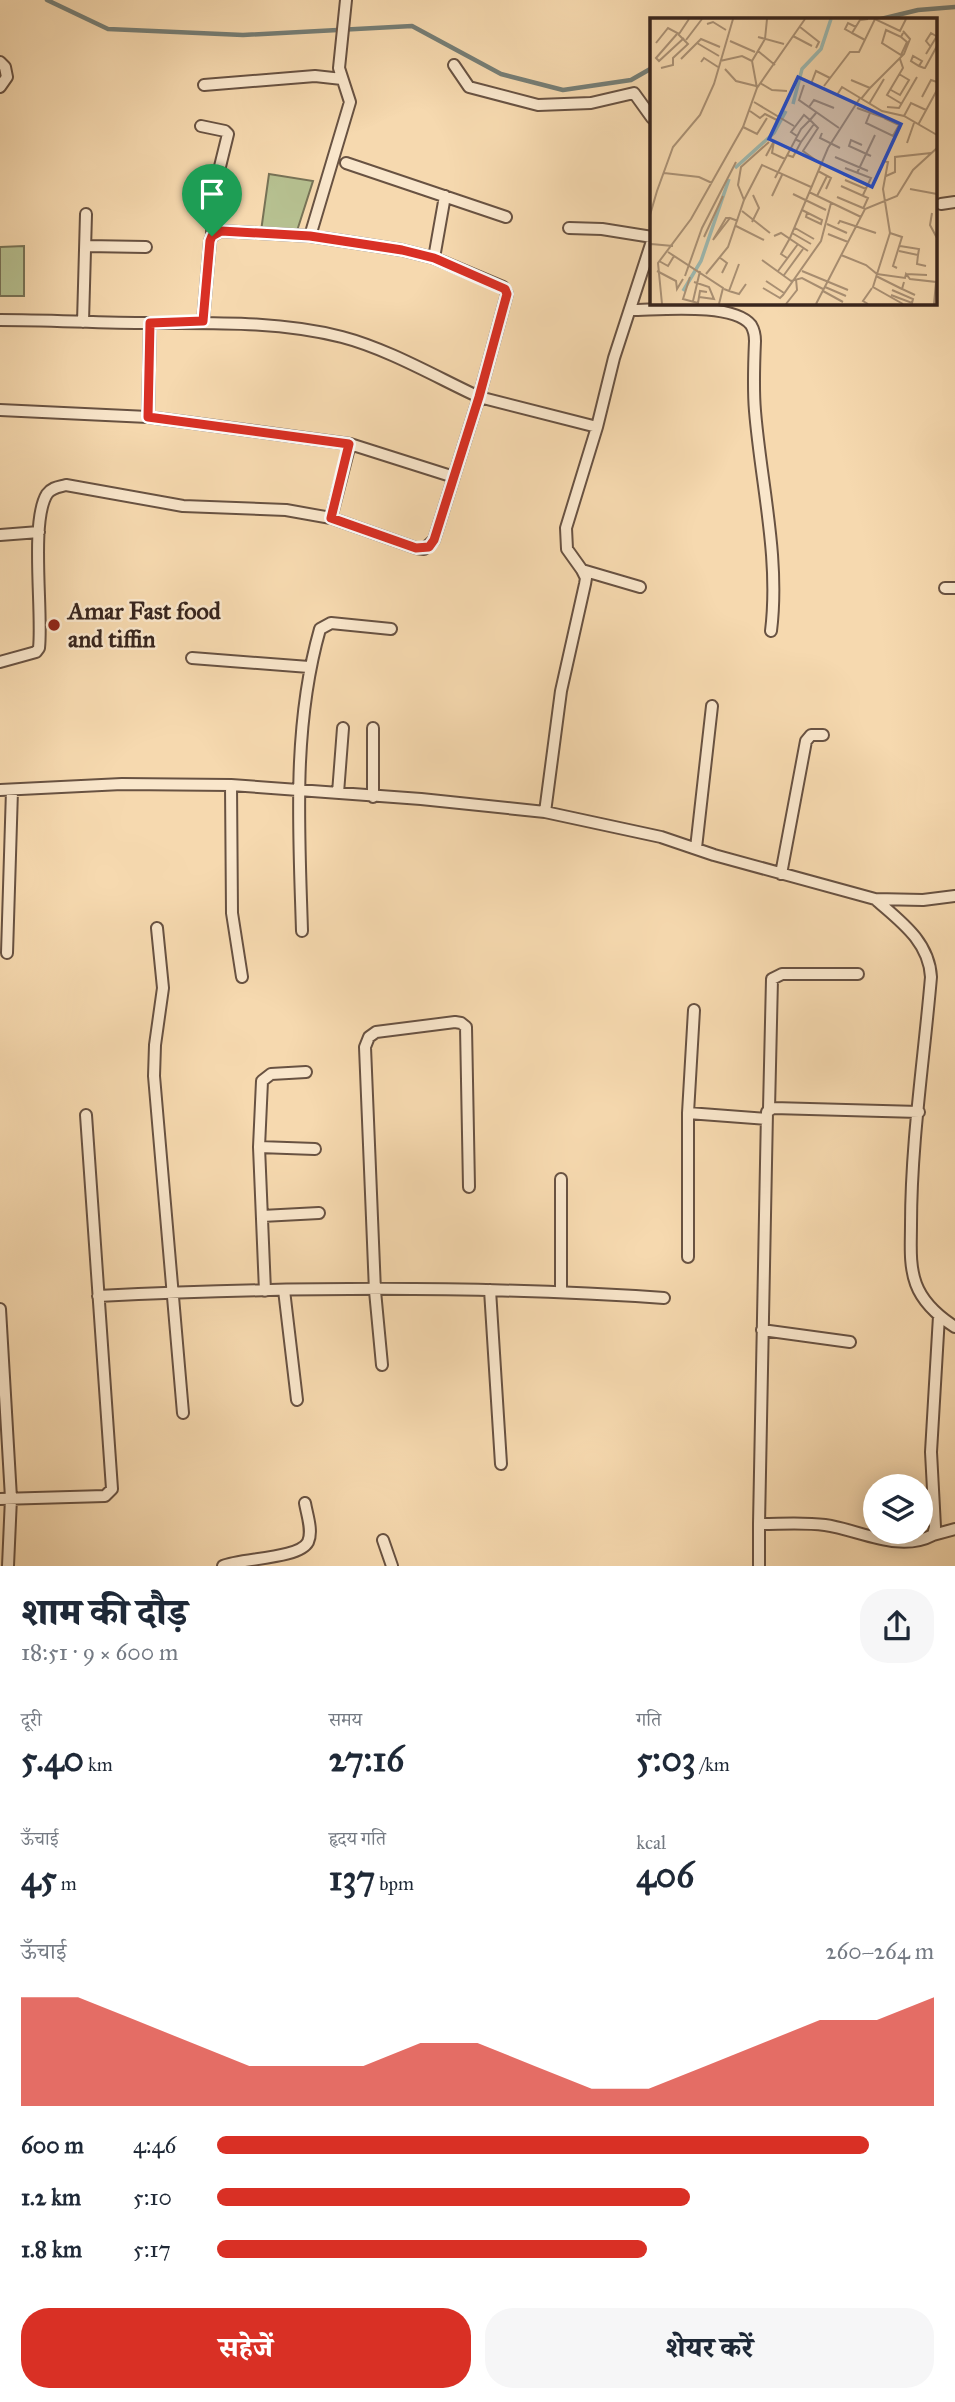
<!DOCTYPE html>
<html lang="hi">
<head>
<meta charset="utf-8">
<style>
	body { margin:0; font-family:"IM FELL Great Primer","Noto Serif Devanagari",serif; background:#f6f6f7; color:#1f2937; height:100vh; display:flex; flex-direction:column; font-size:26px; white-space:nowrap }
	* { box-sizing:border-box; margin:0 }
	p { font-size:23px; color:#747a83 }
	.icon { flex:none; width:38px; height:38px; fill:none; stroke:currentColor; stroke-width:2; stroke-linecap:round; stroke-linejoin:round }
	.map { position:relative; height:1566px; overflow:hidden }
	.side { display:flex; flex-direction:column; background:#fff; flex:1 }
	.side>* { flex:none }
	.fabs { position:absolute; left:863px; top:1474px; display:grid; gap:14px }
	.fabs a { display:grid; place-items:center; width:70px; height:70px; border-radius:50%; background:#fff; box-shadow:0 4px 18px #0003; font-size:35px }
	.pin { position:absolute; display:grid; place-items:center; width:60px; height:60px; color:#fff; margin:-72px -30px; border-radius:50% 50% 50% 0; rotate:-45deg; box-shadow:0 0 7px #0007 }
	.pin .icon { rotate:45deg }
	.round { display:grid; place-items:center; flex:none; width:74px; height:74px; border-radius:28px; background:#f6f6f7 }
	.head { display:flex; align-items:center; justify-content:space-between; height:119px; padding:0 21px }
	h1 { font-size:38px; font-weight:800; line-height:52px }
	.stats { display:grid; grid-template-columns:repeat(3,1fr); gap:10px; height:119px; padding:7px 21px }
	.stats div { display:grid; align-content:center }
	.stats b { font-size:35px; font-weight:800 }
	.stats small { font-size:19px; font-weight:400 }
	.stats p { font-size:19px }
	.chart { height:196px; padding:14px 21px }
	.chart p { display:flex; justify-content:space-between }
	.chart svg { width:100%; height:126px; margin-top:7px; fill:#d93025; opacity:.7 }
	.cta { display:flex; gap:14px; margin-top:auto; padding:14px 21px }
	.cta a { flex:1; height:80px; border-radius:28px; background:#d93025; color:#fff; font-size:28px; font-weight:800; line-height:80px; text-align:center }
	.cta a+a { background:#f6f6f7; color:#1f2937 }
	ul { padding:0 21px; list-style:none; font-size:23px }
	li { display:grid; grid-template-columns:112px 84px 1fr; align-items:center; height:52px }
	li i { height:18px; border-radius:9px; background:#d93025 }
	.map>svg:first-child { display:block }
	.green { fill:#b6c090; stroke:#777256; stroke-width:2 }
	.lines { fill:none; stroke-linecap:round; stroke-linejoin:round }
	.stream { stroke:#757e76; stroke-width:4.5 }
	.street-casing { stroke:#685242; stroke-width:14 }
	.street { stroke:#f9e6cb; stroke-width:10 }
	.route-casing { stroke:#fff; stroke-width:14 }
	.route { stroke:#d93025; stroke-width:9 }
	.poi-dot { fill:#8f2418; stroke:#f9e6cb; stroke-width:2.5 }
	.labels { text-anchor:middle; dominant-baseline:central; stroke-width:5; stroke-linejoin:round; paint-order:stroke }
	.poi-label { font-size:24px; font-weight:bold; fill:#38251d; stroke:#f9e6cb; text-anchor:start }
	.inset-river { fill:none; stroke:#9db9b1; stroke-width:3.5 }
	.inset-road { fill:none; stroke:#aa9175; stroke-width:2 }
	.view { fill:#1d4ed8; fill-opacity:0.15; stroke:#1d4ed8; stroke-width:3.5 }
	.inset-edge { fill:none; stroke:#38251d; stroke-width:3.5 }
</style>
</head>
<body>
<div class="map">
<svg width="955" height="1566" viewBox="0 0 955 1566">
	<rect width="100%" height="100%" fill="#f6d9af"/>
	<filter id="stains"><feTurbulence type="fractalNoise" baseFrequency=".00286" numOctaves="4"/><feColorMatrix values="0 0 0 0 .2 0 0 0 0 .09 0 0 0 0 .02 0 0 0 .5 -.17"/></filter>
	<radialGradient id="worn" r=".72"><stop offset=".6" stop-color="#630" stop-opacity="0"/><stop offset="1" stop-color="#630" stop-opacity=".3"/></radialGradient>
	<path class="green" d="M269 174 313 181 296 234 261 231Z
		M24 246V296H0V247Z"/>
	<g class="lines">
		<path class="stream" d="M47 0 108 29 243 35 412 26 501 74 563 90 631 80 652 68
			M881 19 918 10 955 7"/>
		<defs>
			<path id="street" d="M0 62 5 67 7 77 0 87
				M454 65 469 87 538 105 591 103 634 93 652 118
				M204 85 315 76 342 79
				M201 126 225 131 228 134 213 195 212 236
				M346 163 506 217
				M941 204 955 202
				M569 228 602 229 652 237
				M310 236 350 102 339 68 346 0
				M86 246 146 247
				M434 258 445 196
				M631 310C658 310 733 302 751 325 754 330 755 335 755 341 754 364 753 388 755 411 761 484 780 557 771 631
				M0 320C50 320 100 323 150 323 213 323 280 321 342 337 388 349 436 377 479 397L507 294 503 287 434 258 402 250 310 236 221 231 212 236 210 241 203 321
				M83 322 86 214
				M0 410 148 417 150 323
				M148 417 350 444 454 477
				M331 518 350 444
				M0 535 39 532
				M582 570 640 587
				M945 588H955
				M192 658 309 667
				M0 662 36 652 39 648C43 613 30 521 47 494 52 487 59 487 66 485L183 506 286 510 331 518 416 548 424 549 434 540 479 397 597 427
				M231 785 232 913 242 977
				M0 790 122 784 231 785 421 799 545 812 661 837 714 855 875 899 923 900 955 896
				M338 793 343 728
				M373 797V728
				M545 812 561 691 585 584 586 578 582 570 567 549 566 528 597 427 614 358 652 241
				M696 848 712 706
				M781 874 806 741 811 735H823
				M875 899C900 921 929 941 931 977 924 1059 911 1142 911 1225 911 1244 909 1265 916 1284 923 1303 938 1316 955 1327
				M157 928 163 988 155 1045 154 1076 183 1413
				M302 931C299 830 292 727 320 629L331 623 391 629
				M7 953 12 790
				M769 1109 772 979 782 974H858
				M919 1112 773 1108 767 1112 759 1524C781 1524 803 1522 825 1525 860 1530 899 1553 933 1535L935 1527 931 1452 939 1316
				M688 1113 766 1119
				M259 1147 315 1149
				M561 1179V1291
				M262 1216 319 1213
				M688 1257V1113L694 1010
				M284 1290 297 1400
				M490 1290 501 1464
				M265 1291 259 1147 262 1081 271 1074 306 1072
				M98 1296C286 1287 476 1285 664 1298
				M0 1309 11 1498 8 1566
				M762 1330 850 1342
				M382 1365 375 1291 365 1047 369 1037 376 1032 455 1022 461 1023 466 1027 469 1187
				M0 1499 105 1496 112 1489 86 1115
				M759 1524V1566
				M933 1535 955 1529
				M383 1540 392 1566
				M223 1566C241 1558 299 1559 308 1542 313 1531 307 1515 305 1503"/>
		</defs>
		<use href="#street" class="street-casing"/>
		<use href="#street" class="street"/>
	</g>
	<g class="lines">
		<defs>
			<path id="route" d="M221 231 310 236 402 250 434 258 505 289 507 294 479 397 434 540 429 547 416 548 331 518 349 444 148 417 150 323 203 321 210 241 212 236Z"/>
		</defs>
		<use href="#route" class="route-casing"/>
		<use href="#route" class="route"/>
	</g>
	<circle class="poi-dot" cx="54" cy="625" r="7"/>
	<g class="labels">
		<g class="poi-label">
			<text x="68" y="611">Amar Fast food<tspan x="68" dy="28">and tiffin</tspan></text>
		</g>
	</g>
	<g transform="translate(650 18)">
		<rect width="287" height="287" fill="#f6d9af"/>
		<path class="inset-river" d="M143 86 152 51 171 31 181 1M85 150 124 115 136 93M33 273 51 243 79 161"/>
		<path class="inset-road" d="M57 6 63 4 76 12M150 9 169 24 166 30M202 15 195 11 198 5 206 9M27 16 6 40 9 43 34 20M143 18 162 28M108 19 134 26M251 19 257 24 251 37 232 25 236 12 251 19 253 15M36 22 52 1M215 22 202 15 210 2 218 1M80 23 105 34M6 25 18 10 29 16 39 1M47 25 69 38M280 28 276 23 281 15 286 18M108 33 125 47M276 36 287 18M31 41 51 21 70 29M250 41 253 50 237 77 252 86M70 43 92 38 102 43M51 44 54 40 68 49M269 48 272 43 263 38 261 43 269 48 274 50H275L287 28M11 50 23 47V40L38 26 28 16M75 51 86 63 106 68M201 62 220 70 211 81M110 65 122 72 137 73M161 66 166 53 180 60M154 67 149 82 189 110M174 68 200 34H209L225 1 250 13 256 1M107 70 102 43 115 21 117 1M220 70 254 36 260 21 253 13M241 72 250 77 259 62 249 56M187 77 192 69 232 93 254 98 287 117M272 79 281 62 287 64M104 84 144 108M219 86 234 61M159 89 164 82 184 90M237 89 249 90 267 59M207 90 235 100M100 93 110 100 115 96 127 102M166 95 160 102 168 110 153 133 171 146M220 95 216 105 243 118 249 107 234 100M254 98 261 85 276 92M268 107 287 72M93 109 107 116 117 100M172 115 170 120 190 130M151 124 164 106M257 125 264 105M212 127 201 122 199 128 221 138M137 137 143 139 151 124 145 121M116 138 124 123 122 135 135 141M185 139 218 153M195 150 221 160 213 177M168 153 181 160 176 171M14 155 49 159 62 165M207 155 225 117M193 156 223 169M236 158 245 154V139L281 135M125 160 151 111 160 102 154 97 141 114 147 118M195 162 216 171M191 168 218 180 213 191M260 171 287 176M159 174 211 199M143 176 176 192M122 178 132 157M167 178 177 158M187 179 213 190M94 182 88 167 91 149 119 124M152 192 172 202 171 206 156 199 157 195M92 193 120 215M282 195 280 207 287 220M80 200H76L63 222 80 200 88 203M102 204 109 190 103 177M177 206 197 215M188 206 190 203 226 215M86 208 114 222M145 210 164 221M142 215 161 226M240 215 252 219 243 248 247 250M178 216 198 224M124 218 131 215 158 233M54 219 73 178M140 220 178 130 210 80M1 226 23 228M250 228 269 231 268 237M249 233 268 237 267 246 276 248M18 234 73 270 69 286M191 237 216 247 227 256 255 260 256 256 260 261 286 264 284 286M69 239 77 245 72 255M137 240 131 236 140 220M112 242 141 263 152 260 173 271M9 243 18 248 24 238M7 253 26 263 27 271 33 261M128 253 148 226M152 253 198 272M56 256 78 229 94 182 112 147 161 169M227 256 240 215 233 171 238 144 232 143M227 256 223 269 253 286M256 256 277 257M134 257 153 231M35 258 52 210 86 144M226 258 252 271M40 259 33 281 48 285 50 273 57 274M0 260V197L7 173 23 129 50 97 64 66 83 1M116 263 134 275M44 264 59 269 64 281 49 279M254 264 252 271 265 277M175 269 196 278M113 270 130 280 133 277 171 223 181 185M74 271 79 273 89 246M79 273 89 276 96 266M173 273 193 284M241 277 262 285 263 281 242 272M43 283 50 253M12 286 8 245 41 201 93 109 107 70 155 1M136 286 147 272 146 261M166 286 215 191 247 178 263 152 287 130M218 286 213 283 222 270"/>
		<path class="view" d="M148 59 251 106 222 169 119 121Z"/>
		<rect width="287" height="287" class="inset-edge"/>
	</g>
	<rect width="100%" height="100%" filter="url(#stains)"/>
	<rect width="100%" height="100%" fill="url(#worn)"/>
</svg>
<div class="fabs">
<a><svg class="icon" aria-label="layers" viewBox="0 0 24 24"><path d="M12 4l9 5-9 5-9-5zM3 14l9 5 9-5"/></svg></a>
</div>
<div class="pin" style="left:212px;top:236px;background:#1e9e55"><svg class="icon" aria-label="arrive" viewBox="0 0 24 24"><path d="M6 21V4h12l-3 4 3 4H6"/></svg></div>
</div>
<section class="side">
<div class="head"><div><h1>शाम की दौड़</h1><p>18:51 · 9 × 600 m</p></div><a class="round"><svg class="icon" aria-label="share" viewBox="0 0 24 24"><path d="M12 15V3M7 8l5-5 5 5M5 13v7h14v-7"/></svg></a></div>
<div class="stats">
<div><p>दूरी</p><b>5.40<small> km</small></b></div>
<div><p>समय</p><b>27:16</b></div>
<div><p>गति</p><b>5:03<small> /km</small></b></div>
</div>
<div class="stats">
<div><p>ऊँचाई</p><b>45<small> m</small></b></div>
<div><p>हृदय गति</p><b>137<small> bpm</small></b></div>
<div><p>kcal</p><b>406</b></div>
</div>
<div class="chart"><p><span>ऊँचाई</span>260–264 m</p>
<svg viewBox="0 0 160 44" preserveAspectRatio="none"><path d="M0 44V6L10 6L20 14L30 22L40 30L50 30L60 30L70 22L80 22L90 30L100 38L110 38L120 30L130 22L140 14L150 14L160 6V44z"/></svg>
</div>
<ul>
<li><b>600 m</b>4:46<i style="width:91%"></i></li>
<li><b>1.2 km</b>5:10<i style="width:66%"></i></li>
<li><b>1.8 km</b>5:17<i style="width:60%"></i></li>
</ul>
<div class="cta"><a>सहेजें</a><a>शेयर करें</a></div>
</section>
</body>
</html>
